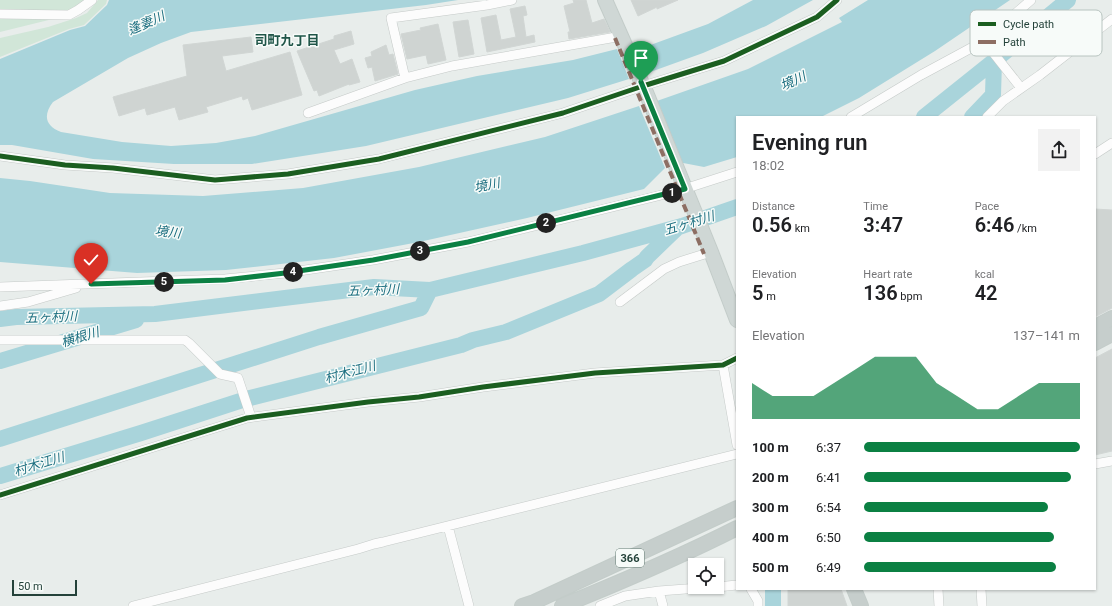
<!DOCTYPE html>
<html lang="en">
<head>
<meta charset="utf-8">
<style>
	body { margin:0; font-family:Roboto,"Noto Sans JP",sans-serif; background:#f2f2f2; color:#202124; height:100vh; display:flex; flex-direction:column; font-size:15px; white-space:nowrap }
	* { box-sizing:border-box; margin:0 }
	p { font-size:13px; color:#757577 }
	.icon { flex:none; width:22px; height:22px; fill:none; stroke:currentColor; stroke-width:2; stroke-linecap:round; stroke-linejoin:round }
	.map { position:relative; flex:1; overflow:hidden }
	.sheet { position:absolute; left:736px; top:116px; width:360px; height:474px; display:flex; flex-direction:column; background:#fff; border-radius:0px; box-shadow:0 1px 3px #0004 }
	.sheet>* { flex:none }
	.controls { position:absolute; left:688px; top:558px; display:grid; gap:8px }
	.controls a { display:grid; place-items:center; width:36px; height:36px; border-radius:0px; background:#fff; box-shadow:0 1px 3px #0004; font-size:20px }
	.scale { position:absolute; left:12px; bottom:10px; width:65px; box-sizing:border-box; padding-left:4px; border:2px solid #24423a; border-top:0; font-size:11px; line-height:14px; white-space:nowrap; color:#24423a; -webkit-text-stroke:3px #f7fbf9; paint-order:stroke }
	.pin { position:absolute; display:grid; place-items:center; width:34px; height:34px; color:#fff; margin:-41px -17px; border-radius:50% 50% 50% 0; rotate:-45deg; box-shadow:0 0 4px #0007 }
	.pin .icon { rotate:45deg }
	.km { position:absolute; width:20px; height:20px; margin:-10px; border-radius:50%; background:#222; color:#fff; font-size:11px; line-height:20px; text-align:center }
	.round { display:grid; place-items:center; flex:none; width:42px; height:42px; border-radius:0px; background:#f2f2f2 }
	.overview { display:flex; align-items:center; justify-content:space-between; height:68px; padding:0 16px }
	h1 { font-size:22px; font-weight:600; line-height:30px }
	.metrics { display:grid; grid-template-columns:repeat(3,1fr); gap:6px; height:68px; padding:4px 16px }
	.metrics div { display:grid; align-content:center }
	.metrics b { font-size:20px; font-weight:600 }
	.metrics small { font-size:11px; font-weight:400 }
	.metrics p { font-size:11px }
	.chart { height:112px; padding:8px 16px }
	.chart p { display:flex; justify-content:space-between }
	.chart svg { width:100%; height:72px; margin-top:4px; fill:#0b8043; opacity:.7 }
	ul { padding:0 16px; list-style:none; font-size:13px }
	li { display:grid; grid-template-columns:64px 48px 1fr; align-items:center; height:30px }
	li i { height:10px; border-radius:5px; background:#0b8043 }
	.map>svg:first-child { display:block }
	.green { fill:#d1e6d8 }
	.water { fill:#a9d4db }
	.lines { fill:none; stroke-linecap:round; stroke-linejoin:round }
	.river { stroke:#a9d4db; stroke-width:16 }
	.building { fill:#cfd4d2; stroke:#d1d6d4 }
	.minor-casing { stroke:#c5cac8; stroke-width:10 }
	.primary-casing { stroke:#c3ccc9; stroke-width:16 }
	.trunk-casing { stroke:#c3ccc9; stroke-width:16 }
	.minor { stroke:#fcfcfc; stroke-width:9 }
	.primary { stroke:#cfd7d5; stroke-width:14 }
	.trunk { stroke:#c6cecc; stroke-width:14 }
	.quiet { stroke:#8d6e63; stroke-width:4; stroke-dasharray:8 4; stroke-linecap:butt }
	.cycleway-casing { stroke:#f7fbf9; stroke-width:8 }
	.cycleway { stroke:#1b5e20; stroke-width:5 }
	.route-casing { stroke:#fff; stroke-width:8 }
	.route { stroke:#0b8043; stroke-width:5 }
	.labels { text-anchor:middle; dominant-baseline:central; stroke-width:3; stroke-linejoin:round; paint-order:stroke }
	.shield { fill:#f7fbf9; stroke:#637a73; stroke-width:1 }
	.shield-label { font-size:11px; font-weight:bold; fill:#24423a }
	.water-label { font-size:13px; font-style:italic; fill:#1c6f80; stroke:#f7fbf9 }
	.neighbourhood-label { font-size:13px; font-weight:bold; fill:#1f5548; stroke:#f7fbf9 }
	.key { fill:#f7fbf9; stroke:#b8c4c0; stroke-width:1 }
	.key-label { font-size:11px; fill:#24423a }
</style>
</head>
<body>
<div class="map">
<svg width="1112" height="606" viewBox="0 0 1112 606">
	<rect width="100%" height="100%" fill="#e8edeb"/>
	<path class="green" d="M0 0H92L69 15 0 32Z
		M98 0H107L106 4 84 25 69 29 0 57V38L48 27 76 18 87 13Z"/>
	<path class="water" d="M109 0H458L426 5 191 32 161 43 128 58 53 102C43 115 45 126 61 132L122 142 171 146 216 143 255 136 415 90 477 76 573 60 617 49 629 79 568 98 366 146 252 164H174L93 159 12 145H0V59L70 30 85 26 107 5Z
		M753 0H813L766 26 703 53 642 75 634 51 708 24Z
		M868 0H1010L935 51 859 98 821 117H737V157L704 167 678 162 654 102 748 69 842 22 839 18Z
		M639 106 665 168 644 189 527 218 419 242 334 258 226 270 137 273 0 262V178L30 181 110 193 203 196 303 188 419 167 545 137Z"/>
	<g class="lines">
		<path class="river" d="M924 117 994 61 1068 0
			M972 117 993 95 994 61
			M0 319 16 317 155 314 374 287 430 290 583 253 682 226 737 207
			M0 361 136 320
			M0 439 319 337 421 308 430 290
			M0 476 141 433 246 399 461 345 473 340 506 332 599 294 632 269 645 260 647 257 676 229
			M773 606V589"/>
	</g>
	<path class="building" d="M573 0H586L592 23 604 19 610 32 569 39 568 32H570L564 6 574 3Z
		M631 0H678L657 9V7L638 16Z
		M525 6 527 15 523 16 526 37 534 35 535 42 487 52 481 18 496 15 501 40 516 37 510 9Z
		M468 20 474 54 459 57 453 22Z
		M438 24 446 60 428 64 426 55 407 59 401 34 421 30 420 28Z
		M351 31 354 44 334 50 340 64 352 59 360 82 349 85V84L319 96 317 90 314 91 297 51 334 39V36Z
		M251 37 253 52 222 56 226 71 290 52 302 95 252 110 248 98 243 100 242 96 206 107 208 112 179 120 175 107 147 115 145 108 119 116 113 97 187 76 183 45Z
		M386 45 389 55 393 54 398 74 375 81 372 67 368 68 365 58 372 56 371 52Z
		M1095 209 1112 210V308L1095 317Z
		M1112 349V451L1095 455V358Z
		M788 589H841L847 606H788Z"/>
	<g class="lines">
		<defs>
			<path id="minor" d="M0 14 69 15 78 10 92 0
				M984 41 1021 88
				M405 78 391 18 487 5 512 0
				M308 113 405 78 452 66 622 36
				M851 117 921 75 984 41 1031 0
				M987 117 1003 101 1040 75 1112 19
				M1095 154 1112 143
				M0 156 65 165 113 168 215 180 288 174 379 159 563 113 643 86 724 61 817 17 837 0
				M0 287 225 279 285 273 373 260 468 242 678 191 737 172
				M620 302 664 269 679 262 711 252
				M0 306 28 302 76 288
				M0 340H185L189 343 220 374 238 378 251 417 247 418
				M723 365 737 445
				M1095 464 1112 461
				M0 495 247 418 368 402 419 397 483 387 595 373 723 365 737 358
				M448 526 469 606
				M717 587 737 585
				M751 589 758 601V606
				M938 589 939 606
				M981 589 982 606
				M659 591 712 587
				M133 606 358 549 374 544 383 542 737 454
				M600 606 625 596 659 591 663 606"/>
			<path id="primary" d="M605 0 645 90 711 252 737 320"/>
			<path id="trunk" d="M1095 327 1112 318
				M1095 343 1112 334
				M854 589 861 606
				M522 606 534 602 737 508
				M562 606C621 582 680 557 737 528"/>
		</defs>
		<use href="#minor" class="minor-casing"/>
		<use href="#primary" class="primary-casing"/>
		<use href="#trunk" class="trunk-casing"/>
		<use href="#minor" class="minor"/>
		<use href="#primary" class="primary"/>
		<use href="#trunk" class="trunk"/>
		<path class="quiet" d="M615 38 704 254"/>
		<defs>
			<path id="cycleway" d="M0 156 65 165 113 168 215 180 288 174 379 159 563 113 643 86 724 61 817 17 837 0
				M0 495 247 418 368 402 419 397 483 387 595 373 723 365 737 358"/>
		</defs>
		<use href="#cycleway" class="cycleway-casing"/>
		<use href="#cycleway" class="cycleway"/>
	</g>
	<g class="lines">
		<defs>
			<path id="route" d="M91 284 225 280 285 273 373 260 468 242 685 189 641 82"/>
		</defs>
		<use href="#route" class="route-casing"/>
		<use href="#route" class="route"/>
	</g>
	<g class="labels">
		<rect class="shield" x="616" y="549" width="28" height="18" rx="3"/>
		<g class="shield-label">
			<text x="630" y="558">366</text>
		</g>
		<g class="water-label">
			<text transform="translate(146 23) rotate(-24)">逢妻川</text>
			<text transform="translate(793 81) rotate(-25)">境川</text>
			<text transform="translate(487 185) rotate(-11)">境川</text>
			<text transform="translate(689 223) rotate(-17)">五ヶ村川</text>
			<text transform="translate(168 232) rotate(6)">境川</text>
			<text transform="translate(373 290) rotate(-2)">五ヶ村川</text>
			<text transform="translate(51 317) rotate(-2)">五ヶ村川</text>
			<text transform="translate(80 337) rotate(-17)">横根川</text>
			<text transform="translate(350 372) rotate(-15)">村木江川</text>
			<text transform="translate(39 464) rotate(-17)">村木江川</text>
		</g>
		<g class="neighbourhood-label">
			<text x="287" y="40">司町九丁目</text>
		</g>
	</g>
	<rect x="970" y="10" width="132" height="46" rx="6" class="key"/>
	<rect x="978" y="22" width="18" height="4" fill="#1b5e20"/>
	<rect x="978" y="40" width="18" height="4" fill="#8d6e63"/>
	<g class="key-label">
		<text x="1003" y="28">Cycle path</text>
		<text x="1003" y="46">Path</text>
	</g>
</svg>
<div class="controls">
<a><svg class="icon" aria-label="locate" viewBox="0 0 24 24"><circle cx="12" cy="12" r="6"/><path d="M12 2v4M12 18v4M2 12h4M18 12h4"/></svg></a>
</div>
<div class="scale">50 m</div>
<div class="pin" style="left:641px;top:82px;background:#1e9e55"><svg class="icon" aria-label="arrive" viewBox="0 0 24 24"><path d="M6 21V4h12l-3 4 3 4H6"/></svg></div>
<div class="pin" style="left:91px;top:284px;background:#d93025"><svg class="icon" aria-label="check" viewBox="0 0 24 24"><path d="M5 12l5 5 9-10"/></svg></div>
<b class="km" style="left:672px;top:193px">1</b>
<b class="km" style="left:546px;top:223px">2</b>
<b class="km" style="left:420px;top:251px">3</b>
<b class="km" style="left:293px;top:272px">4</b>
<b class="km" style="left:164px;top:282px">5</b>
<section class="sheet">
<div class="overview"><div><h1>Evening run</h1><p>18:02</p></div><a class="round"><svg class="icon" aria-label="share" viewBox="0 0 24 24"><path d="M12 15V3M7 8l5-5 5 5M5 13v7h14v-7"/></svg></a></div>
<div class="metrics">
<div><p>Distance</p><b>0.56<small> km</small></b></div>
<div><p>Time</p><b>3:47</b></div>
<div><p>Pace</p><b>6:46<small> /km</small></b></div>
</div>
<div class="metrics">
<div><p>Elevation</p><b>5<small> m</small></b></div>
<div><p>Heart rate</p><b>136<small> bpm</small></b></div>
<div><p>kcal</p><b>42</b></div>
</div>
<div class="chart"><p><span>Elevation</span>137–141 m</p>
<svg viewBox="0 0 160 44" preserveAspectRatio="none"><path d="M0 44V22L10 30L20 30L30 30L40 22L50 14L60 6L70 6L80 6L90 22L100 30L110 38L120 38L130 30L140 22L150 22L160 22V44z"/></svg>
</div>
<ul>
<li><b>100 m</b>6:37<i style="width:100%"></i></li>
<li><b>200 m</b>6:41<i style="width:96%"></i></li>
<li><b>300 m</b>6:54<i style="width:85%"></i></li>
<li><b>400 m</b>6:50<i style="width:88%"></i></li>
<li><b>500 m</b>6:49<i style="width:89%"></i></li>
</ul>
</section>
</div>
</body>
</html>
